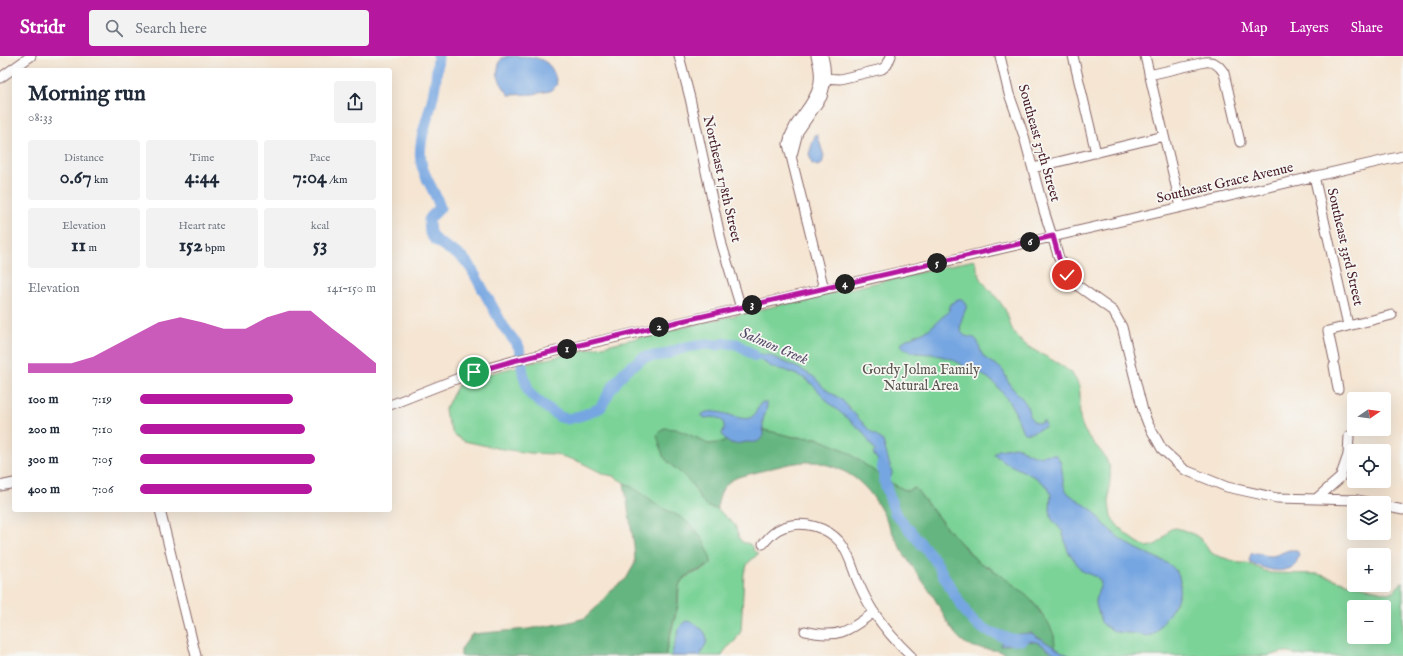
<!DOCTYPE html>
<html lang="en">
<head>
<meta charset="utf-8">
<style>
	body { margin:0; font-family:"IM FELL English",serif; background:#f2f2f3; color:#1f2937; height:100vh; display:flex; flex-direction:column; font-size:15px; white-space:nowrap }
	* { box-sizing:border-box; margin:0 }
	p { font-size:13px; color:#747a83 }
	.icon { flex:none; width:22px; height:22px; fill:none; stroke:currentColor; stroke-width:2; stroke-linecap:round; stroke-linejoin:round }
	.map { position:relative; flex:1; overflow:hidden }
	.panel { position:absolute; left:12px; top:12px; width:380px; height:444px; display:flex; flex-direction:column; background:#fff; border-radius:4px; box-shadow:0 4px 16px #0002 }
	.panel>* { flex:none }
	.needle { width:26px; rotate:77deg }
	.controls { position:absolute; left:1347px; top:336px; display:grid; gap:8px }
	.controls a { display:grid; place-items:center; width:44px; height:44px; border-radius:4px; background:#fff; box-shadow:0 4px 16px #0002; font-size:20px }
	.pin { position:absolute; display:grid; place-items:center; width:34px; height:34px; color:#fff; margin:-17px; border:2px solid #fff; border-radius:50%; box-shadow:0 1px 4px #0007 }
	.km { position:absolute; width:20px; height:20px; margin:-10px; border-radius:50%; background:#222; color:#fff; font-size:11px; line-height:20px; text-align:center }
	.round { display:grid; place-items:center; flex:none; width:42px; height:42px; border-radius:4px; background:#f2f2f3 }
	.summary { display:flex; align-items:center; justify-content:space-between; height:68px; padding:0 16px }
	h1 { font-size:22px; font-weight:800; line-height:30px }
	.stats { display:grid; grid-template-columns:repeat(3,1fr); gap:6px; height:68px; padding:4px 16px }
	.stats div { display:grid; align-content:center; border-radius:4px; background:#f2f2f3; text-align:center }
	.stats b { font-size:20px; font-weight:800 }
	.stats small { font-size:11px; font-weight:400 }
	.stats p { font-size:11px }
	.chart { height:112px; padding:8px 16px }
	.chart p { display:flex; justify-content:space-between }
	.chart svg { width:100%; height:72px; margin-top:4px; fill:#b5179e; opacity:.7 }
	ul { padding:0 16px; list-style:none; font-size:13px }
	li { display:grid; grid-template-columns:64px 48px 1fr; align-items:center; height:30px }
	li i { height:10px; border-radius:5px; background:#b5179e }
	header { display:flex; align-items:center; gap:24px; box-sizing:border-box; height:56px; padding:0 20px; background:#b5179e; color:#fff }
	header strong { font-size:19px }
	nav { display:flex; gap:22px; margin-inline-start:auto; font-size:14px }
	.search { width:280px; height:36px; background:#f2f2f3; display:flex; align-items:center; gap:10px; box-sizing:border-box; padding:0 14px; border-radius:4px; color:#747a83; font-size:15px }
	.map>svg:first-child { display:block }
	.green { fill:#7cd398; stroke:#637962; fill-rule:evenodd }
	.forest { fill:#65b580; stroke:#586a56 }
	.water { fill:#76a6e1; stroke:#606286 }
	.lines { fill:none; stroke-linecap:round; stroke-linejoin:round }
	.river { stroke:#76a6e1; stroke-width:11 }
	.minor-casing { stroke:#866465; stroke-width:11 }
	.minor { stroke:#fff; stroke-width:9 }
	.route-casing { stroke:#fff; stroke-width:8 }
	.route { stroke:#b5179e; stroke-width:5 }
	.labels { text-anchor:middle; dominant-baseline:central; stroke-width:3.5; stroke-linejoin:round; paint-order:stroke }
	.street-label { font-size:14px; fill:#4a1f2b; stroke:#f6f6f2 }
	.park-label { font-size:14px; fill:#59554c; stroke:#f6f6f2 }
	.water-label { font-size:15px; font-style:italic; fill:#594e6b; stroke:#f6f6f2 }
</style>
</head>
<body>
<header>
<strong>Stridr</strong>
<div class="search"><svg class="icon" aria-label="search" viewBox="0 0 24 24"><circle cx="10" cy="10" r="6"/><path d="M15 15l6 6"/></svg>Search here</div>
<nav><a>Map</a><a>Layers</a><a>Share</a></nav>
</header>
<div class="map">
<svg width="1403" height="600" viewBox="0 0 1403 600">
	<rect width="100%" height="100%" fill="#f6f6f2"/>
	<filter id="ink" filterUnits="userSpaceOnUse"><feTurbulence type="fractalNoise" baseFrequency=".025" numOctaves="2"/><feDisplacementMap in="SourceGraphic" scale="8" xChannelSelector="R" yChannelSelector="G"/><feConvolveMatrix kernelMatrix="1 2 1 2 8 2 1 2 1" color-interpolation-filters="sRGB"/></filter>
	<filter id="wash" filterUnits="userSpaceOnUse"><feTurbulence type="fractalNoise" baseFrequency=".012" numOctaves="4" result="noise"/><feDisplacementMap in="SourceGraphic" scale="16" xChannelSelector="R" yChannelSelector="G"/><feGaussianBlur stdDeviation="0.9" result="paint"/><feColorMatrix in="noise" values="0 0 0 0 0 0 0 0 0 0 0 0 0 0 0 0 0 1.4 0 .05"/><feComposite in="paint" operator="in"/></filter>
	<g filter="url(#wash)">
		<rect width="100%" height="100%" fill="#f5e5d2"/>
		<path class="green" d="M974 204C977 211 979 220 983 226 989 235 999 242 1004 252 1011 263 1008 271 1018 282 1033 299 1071 306 1079 330 1082 343 1077 356 1082 369 1087 384 1103 393 1109 409 1112 418 1109 426 1109 436 1109 443 1109 452 1111 460 1116 471 1136 487 1147 491 1160 489 1163 483 1170 473L1176 472 1183 474 1195 479 1202 484 1209 495 1215 499 1240 507H1247L1270 517 1318 518 1343 526 1387 537 1394 535 1403 525V600H1305L1283 596 1267 600H1056C1053 555 1025 538 992 513 987 510 980 508 976 504 973 501 971 497 968 494 948 475 932 453 915 432L907 435 889 426 855 402 817 382 794 381 760 373 749 374 719 387 707 388 697 382 687 378 670 408 680 416 692 428 701 444 708 451 717 453 735 469 739 482 742 486 750 488 754 495 758 498 748 507 744 517 741 575 735 585 726 593 722 600H665L678 550 679 530 682 524 688 520 706 512 711 505 707 493 697 475 682 462 664 453 630 430 613 420 604 418 580 406 555 398 529 397 496 392 464 385 453 378 446 360 445 353 458 329 469 323 542 304ZM1354 551H1384V581H1354Z"/>
		<path class="forest" d="M664 372 676 373 697 382 708 388 719 387 749 374 760 373 794 381 817 382 845 394 889 426 907 435 915 432 944 469 977 505 998 517 1027 539 1034 548 1049 568 1054 579 1056 600H1011C996 590 974 597 960 583 949 573 941 553 933 540 923 525 912 511 902 495 883 461 875 426 834 411 827 409 820 406 813 406 794 405 773 412 754 417 730 422 720 427 717 453L708 451 701 444 692 428 680 416 670 408 663 400 657 379Z
			M624 427C638 433 650 444 663 452 669 456 676 458 682 462 696 472 711 491 711 508 702 514 687 517 681 525 676 533 679 543 677 552 673 568 668 584 665 600H461V593L472 578 528 573 566 567 585 562 599 549 611 534 626 523 635 507 634 489Z"/>
		<path class="water" d="M508 0C535 0 553 0 557 29L550 35 534 38 509 39C499 25 493 18 502 2Z
			M817 78 824 100 822 108 818 110 812 108 809 98 815 79Z
			M958 243H962L967 249C965 257 958 267 961 275 964 282 969 280 974 282 980 285 979 293 982 298 986 306 998 308 1003 315 1006 319 1007 325 1010 329 1014 335 1023 342 1026 348 1030 356 1029 369 1042 367L1043 365 1046 368 1045 371C1037 373 1031 380 1023 376L1015 356 1008 344 995 328 988 322 981 318 973 316 952 303 932 298 916 297 904 293 901 288 905 284 929 273 948 256 951 248Z
			M737 291 751 293 759 298 769 299 802 314 814 321 825 333 842 344 869 374 883 385 892 417 891 421 883 422 877 403 873 398 875 395 872 390 862 375 828 346 814 330 806 323 785 314 773 312 762 305 752 302 742 297Z
			M762 346 767 347V349C767 355 764 359 763 364 762 370 765 378 761 383 756 388 751 386 746 386 735 388 728 391 722 378 723 375 725 372 724 369 723 360 711 361 705 362L701 359C716 347 743 370 753 360 757 356 758 350 762 346Z
			M1015 391C1022 392 1026 396 1033 399 1040 401 1048 397 1056 399 1066 409 1059 430 1069 438 1076 444 1085 448 1092 454 1099 460 1103 468 1110 474 1125 489 1144 496 1163 505 1171 509 1178 514 1180 525 1182 546 1166 560 1156 576L1151 579 1146 580 1138 578 1116 576 1105 570 1101 566 1095 544 1101 528 1100 525 1097 521 1082 515 1068 495 1062 475 1051 462 1050 454 1051 439 1048 431 1035 421 1004 406 994 398 999 394Z
			M1289 494H1297L1299 499 1295 510C1279 519 1265 513 1250 506L1249 504 1251 498C1260 495 1261 500 1270 500 1277 500 1282 496 1289 494Z
			M690 565C698 570 710 576 706 588 704 592 701 595 700 600H671L680 571 684 566Z
			M1031 577 1064 597 1071 600H1058L1039 587 1030 585 1000 590C1006 578 1020 578 1031 577Z"/>
		<g class="lines">
			<path class="river" d="M438 0C437 17 435 33 431 49 426 67 418 87 421 106 424 123 436 135 440 152L431 161 429 164 430 177 435 184 463 202 471 212 503 270 519 291 523 317 529 337 539 346 560 361 568 363 583 359 598 353 601 351 611 333 625 315 644 301 663 299 686 291 706 288 718 289 726 287 737 288 755 300
				M882 408 885 428 895 457 935 504 954 538 967 558 975 567 985 574 1007 582 1017 584H1022"/>
		</g>
	</g>
	<g filter="url(#ink)">
		<g class="lines">
			<defs>
				<path id="minor" d="M679 0 690 42 722 189 741 252
					M816 0C819 10 821 20 818 31 813 52 792 64 788 88L824 233
					M1000 0 1009 38 1024 80 1044 155 1059 202 1067 219 1078 230 1113 255 1122 271 1143 355 1148 368 1162 393 1185 414 1227 431 1277 442 1358 444 1371 447
					M1073 0 1096 97
					M1145 0 1181 151
					M1149 19 1205 6C1214 5 1219 9 1224 17L1240 86
					M0 22 31 0
					M821 22 840 23 882 13 887 9 891 0
					M792 99 798 76 822 41 826 25 825 10 823 0
					M1033 112 1164 80
					M1314 120 1348 269
					M1334 303 1328 275 1392 259
					M1334 310 1338 333
					M390 349 474 316 513 305 1403 100
					M0 430 14 427
					M1316 443 1340 422 1348 399 1349 380
					M1384 450 1403 454
					M160 454 196 600
					M763 488C769 481 775 474 784 471 803 464 827 471 840 486 850 498 853 515 859 528 863 537 868 547 873 555 884 572 897 587 911 600
					M805 575C837 583 848 576 874 556"/>
			</defs>
			<use href="#minor" class="minor-casing"/>
			<use href="#minor" class="minor"/>
		</g>
	</g>
	<g class="lines" filter="url(#ink)">
		<defs>
			<path id="route" d="M474 316 513 305 651 272 1053 180 1059 202 1067 219"/>
		</defs>
		<use href="#route" class="route-casing"/>
		<use href="#route" class="route"/>
	</g>
	<g class="labels">
		<g class="street-label">
			<text transform="translate(1039 87) rotate(74)">Southeast 37th Street</text>
			<text transform="translate(722 123) rotate(77)">Northeast 178th Street</text>
			<text transform="translate(1225 127) rotate(-13)">Southeast Grace Avenue</text>
			<text transform="translate(1345 191) rotate(77)">Southeast 33rd Street</text>
		</g>
		<g class="park-label">
			<text x="921" y="314">Gordy Jolma Family<tspan x="921" dy="16">Natural Area</tspan></text>
		</g>
		<g class="water-label">
			<text transform="translate(774 290) rotate(23)">Salmon Creek</text>
		</g>
	</g>
</svg>
<div class="controls">
<a><svg class="needle" viewBox="-14 -14 28 28"><path d="M0-13l5 13h-10z" fill="#e53935"/><path d="M0 13l5-13h-10z" fill="#747a83"/></svg></a>
<a><svg class="icon" aria-label="locate" viewBox="0 0 24 24"><circle cx="12" cy="12" r="6"/><path d="M12 2v4M12 18v4M2 12h4M18 12h4"/></svg></a>
<a><svg class="icon" aria-label="layers" viewBox="0 0 24 24"><path d="M12 4l9 5-9 5-9-5zM3 14l9 5 9-5"/></svg></a>
<a>+</a>
<a>−</a>
</div>
<div class="pin" style="left:474px;top:316px;background:#1e9e55"><svg class="icon" aria-label="arrive" viewBox="0 0 24 24"><path d="M6 21V4h12l-3 4 3 4H6"/></svg></div>
<div class="pin" style="left:1067px;top:219px;background:#d93025"><svg class="icon" aria-label="check" viewBox="0 0 24 24"><path d="M5 12l5 5 9-10"/></svg></div>
<b class="km" style="left:567px;top:293px">1</b>
<b class="km" style="left:659px;top:271px">2</b>
<b class="km" style="left:752px;top:249px">3</b>
<b class="km" style="left:845px;top:228px">4</b>
<b class="km" style="left:937px;top:207px">5</b>
<b class="km" style="left:1030px;top:186px">6</b>
<section class="panel">
<div class="summary"><div><h1>Morning run</h1><p>08:33</p></div><a class="round"><svg class="icon" aria-label="share" viewBox="0 0 24 24"><path d="M12 15V3M7 8l5-5 5 5M5 13v7h14v-7"/></svg></a></div>
<div class="stats">
<div><p>Distance</p><b>0.67<small> km</small></b></div>
<div><p>Time</p><b>4:44</b></div>
<div><p>Pace</p><b>7:04<small> /km</small></b></div>
</div>
<div class="stats">
<div><p>Elevation</p><b>11<small> m</small></b></div>
<div><p>Heart rate</p><b>152<small> bpm</small></b></div>
<div><p>kcal</p><b>53</b></div>
</div>
<div class="chart"><p><span>Elevation</span>141–150 m</p>
<svg viewBox="0 0 160 44" preserveAspectRatio="none"><path d="M0 44V38L10 38L20 38L30 34L40 27L50 20L60 13L70 10L80 13L90 17L100 17L110 10L120 6L130 6L140 17L150 27L160 38V44z"/></svg>
</div>
<ul>
<li><b>100 m</b>7:19<i style="width:65%"></i></li>
<li><b>200 m</b>7:10<i style="width:70%"></i></li>
<li><b>300 m</b>7:05<i style="width:74%"></i></li>
<li><b>400 m</b>7:06<i style="width:73%"></i></li>
</ul>
</section>
</div>
</body>
</html>
